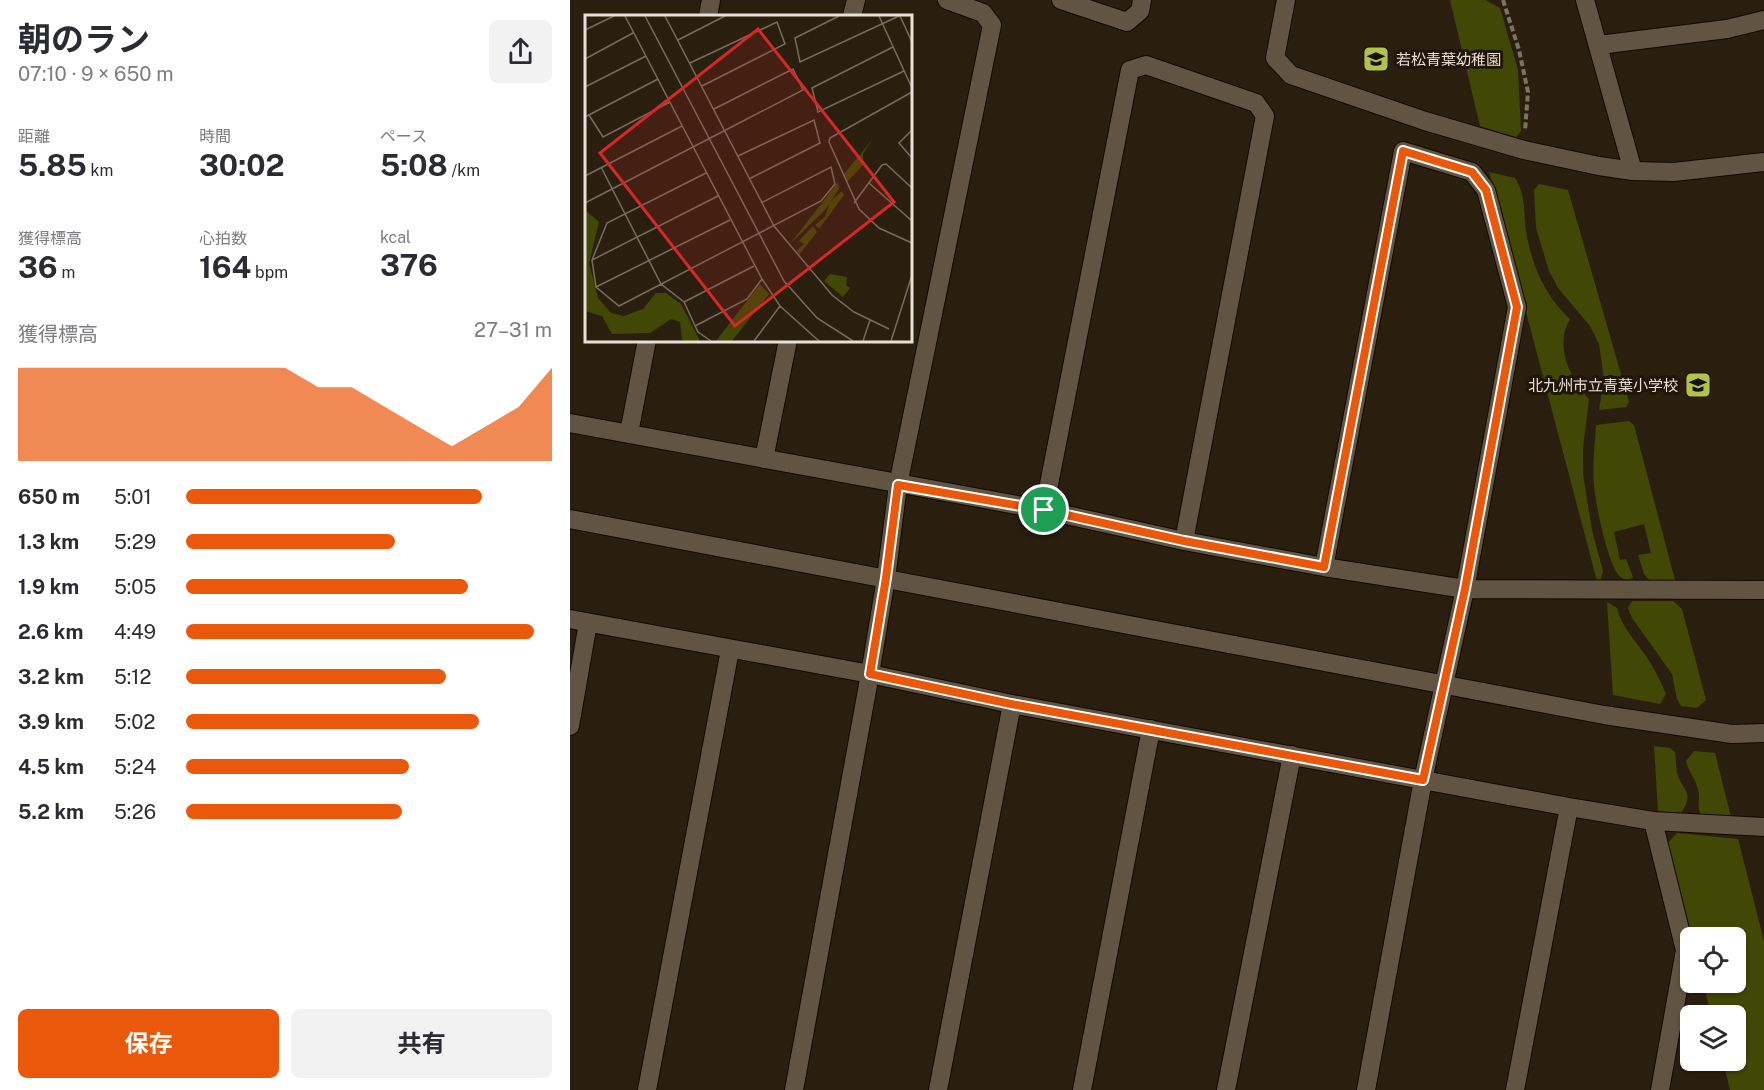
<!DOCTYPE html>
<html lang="ja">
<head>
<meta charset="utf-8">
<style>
	body { margin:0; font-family:"Public Sans","Noto Sans JP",sans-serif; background:#f2f2f3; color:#2b2b33; height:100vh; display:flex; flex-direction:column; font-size:22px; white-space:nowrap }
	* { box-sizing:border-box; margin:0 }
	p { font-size:20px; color:#7c7c81 }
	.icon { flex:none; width:33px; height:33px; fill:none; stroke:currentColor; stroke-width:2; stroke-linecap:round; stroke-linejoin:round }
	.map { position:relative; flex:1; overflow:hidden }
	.side { display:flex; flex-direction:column; background:#fff; width:570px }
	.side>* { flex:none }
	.fabs { position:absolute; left:1110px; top:927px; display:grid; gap:12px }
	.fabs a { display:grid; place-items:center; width:66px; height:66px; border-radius:9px; background:#fff; box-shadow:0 2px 4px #0004; font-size:30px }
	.pin { position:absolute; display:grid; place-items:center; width:51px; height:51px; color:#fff; margin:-26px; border:3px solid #fff; border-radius:50%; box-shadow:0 2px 6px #0007 }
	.round { display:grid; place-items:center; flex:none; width:63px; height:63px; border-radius:9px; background:#f2f2f3 }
	.overview { display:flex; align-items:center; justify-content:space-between; height:102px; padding:0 18px }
	h1 { font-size:33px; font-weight:700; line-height:45px }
	.metrics { display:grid; grid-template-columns:repeat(3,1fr); gap:9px; height:102px; padding:6px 18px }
	.metrics div { display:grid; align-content:center }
	.metrics b { font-size:30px; font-weight:700 }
	.metrics small { font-size:16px; font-weight:400 }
	.metrics p { font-size:16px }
	.chart { height:168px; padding:12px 18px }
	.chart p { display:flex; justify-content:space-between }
	.chart svg { width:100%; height:108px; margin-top:6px; fill:#ea580c; opacity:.7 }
	.button { display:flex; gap:12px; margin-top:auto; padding:12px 18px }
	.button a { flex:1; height:69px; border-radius:9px; background:#ea580c; color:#fff; font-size:24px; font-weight:700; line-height:69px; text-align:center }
	.button a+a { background:#f2f2f3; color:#2b2b33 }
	ul { padding:0 18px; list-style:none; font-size:20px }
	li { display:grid; grid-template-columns:96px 72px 1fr; align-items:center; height:45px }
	li i { height:15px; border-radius:8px; background:#ea580c }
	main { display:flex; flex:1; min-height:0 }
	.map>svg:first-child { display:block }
	.green { fill:#414705 }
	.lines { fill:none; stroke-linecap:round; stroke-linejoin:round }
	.minor-casing { stroke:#120800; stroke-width:20 }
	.path { stroke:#7c7265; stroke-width:4; stroke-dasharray:6 3; stroke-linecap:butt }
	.minor { stroke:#615442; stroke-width:18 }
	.route-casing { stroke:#fff; stroke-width:12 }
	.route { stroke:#ea580c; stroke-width:8 }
	.labels { text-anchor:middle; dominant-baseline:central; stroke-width:6; stroke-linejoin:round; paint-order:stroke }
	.poi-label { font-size:15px; fill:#e8e0d6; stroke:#201506; text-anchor:start }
	.inset-road { fill:none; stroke:#766c5f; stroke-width:1.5 }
	.view { fill:#d62828; fill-opacity:0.15; stroke:#d62828; stroke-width:3 }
	.inset-edge { fill:none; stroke:#e8e0d6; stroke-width:3 }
</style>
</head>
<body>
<main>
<section class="side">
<div class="overview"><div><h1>朝のラン</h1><p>07:10 · 9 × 650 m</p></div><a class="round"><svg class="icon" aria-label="share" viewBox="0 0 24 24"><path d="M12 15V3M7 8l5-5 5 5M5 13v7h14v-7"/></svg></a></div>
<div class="metrics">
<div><p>距離</p><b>5.85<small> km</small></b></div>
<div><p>時間</p><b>30:02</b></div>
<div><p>ペース</p><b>5:08<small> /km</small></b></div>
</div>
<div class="metrics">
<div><p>獲得標高</p><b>36<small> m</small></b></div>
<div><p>心拍数</p><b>164<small> bpm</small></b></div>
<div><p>kcal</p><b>376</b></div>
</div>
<div class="chart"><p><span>獲得標高</span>27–31 m</p>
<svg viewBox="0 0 160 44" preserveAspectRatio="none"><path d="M0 44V6L10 6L20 6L30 6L40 6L50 6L60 6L70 6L80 6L90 14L100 14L110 22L120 30L130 38L140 30L150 22L160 6V44z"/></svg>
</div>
<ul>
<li><b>650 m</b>5:01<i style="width:81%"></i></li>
<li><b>1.3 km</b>5:29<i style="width:57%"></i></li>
<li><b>1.9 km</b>5:05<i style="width:77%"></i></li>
<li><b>2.6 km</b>4:49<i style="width:95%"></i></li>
<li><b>3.2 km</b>5:12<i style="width:71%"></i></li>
<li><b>3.9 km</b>5:02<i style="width:80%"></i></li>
<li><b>4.5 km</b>5:24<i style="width:61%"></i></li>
<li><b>5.2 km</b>5:26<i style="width:59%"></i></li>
</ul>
<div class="button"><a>保存</a><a>共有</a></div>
</section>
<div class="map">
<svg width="1194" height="1090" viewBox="0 0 1194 1090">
	<rect width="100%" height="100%" fill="#2a1f0f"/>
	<path class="green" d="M880 0H915L930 8 948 70 951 131 946 137 910 126Z
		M919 172 945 178C957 196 953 217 957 237 963 268 976 297 1000 319 984 346 1000 379 1019 399L1013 448V474L1022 530 1033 571 1030 581H1027Z
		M969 184 998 190 1059 402 1056 407 1029 410 1034 379 1029 344 1020 326 988 288 979 271 966 228 964 190Z
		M1059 421 1064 425 1105 580H1079L1074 574 1068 555 1081 553 1074 524 1044 532 1050 560 1056 559 1063 577 1059 580C1054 579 1050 578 1047 573 1037 558 1026 506 1024 486 1022 466 1025 445 1026 425Z
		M1062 601H1103L1112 609 1136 700 1127 708 1111 706 1107 699 1102 674 1062 618 1058 608Z
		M1037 602 1047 608C1052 628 1065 640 1076 656 1084 668 1090 680 1096 694L1090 704 1043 695Z
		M1084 746 1100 748 1105 752C1106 759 1106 766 1107 773 1113 792 1125 792 1111 813L1088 811Z
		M1124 751 1145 753 1161 817 1131 815C1126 804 1131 800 1128 790 1126 779 1118 772 1116 761Z
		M1107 833 1168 839 1194 941V1090H1160L1153 1061 1166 1060V1016L1141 1015 1133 983 1166 982V938L1122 937 1098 843Z"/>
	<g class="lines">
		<defs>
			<path id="minor" d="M491 0 557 22 570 11 572 0
				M716 0 705 58 721 75 855 121 954 150 1029 166 1063 171 1104 172 1194 162
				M1015 0 1063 171
				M138 16 141 0
				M282 16 286 0
				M1029 45 1157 29 1194 20
				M0 423 474 510 614 541 754 567 895 589 1194 590
				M59 433 77 340
				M194 459 218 340
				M474 510 560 70 576 65 686 103 695 116 614 541
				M0 519 1034 715 1162 734 1194 733
				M754 567 833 151 902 172 916 190 947 307 895 589 853 780 796 1090
				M0 619 300 674 442 704 999 807 1083 821 1194 827
				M0 726 18 623
				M1083 821 1115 950 1090 1090
				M77 1090 160 650
				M224 1090 300 674 316 578 328 485 422 25 413 13 377 0
				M368 1090 442 704
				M512 1090 581 729
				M656 1090 722 755
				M945 1090 999 807"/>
		</defs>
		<use href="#minor" class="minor-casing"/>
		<path class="path" d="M933 0 949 50 958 92 955 131"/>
		<use href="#minor" class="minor"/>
	</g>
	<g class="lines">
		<defs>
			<path id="route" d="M833 151 902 172 916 190 947 307 895 589 853 780 441 704 300 674 316 578 328 485 474 510 614 541 754 567Z"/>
		</defs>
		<use href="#route" class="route-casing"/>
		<use href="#route" class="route"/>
	</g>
	<defs>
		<symbol id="school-square" viewBox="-11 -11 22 22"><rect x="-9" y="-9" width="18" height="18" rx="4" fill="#b5c249" stroke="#201506"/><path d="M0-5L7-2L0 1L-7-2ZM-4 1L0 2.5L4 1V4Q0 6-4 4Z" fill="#111"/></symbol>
	</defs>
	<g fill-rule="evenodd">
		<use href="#school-square" x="791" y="44" width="30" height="30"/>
		<use href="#school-square" x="1113" y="370" width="30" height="30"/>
	</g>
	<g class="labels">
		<g class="poi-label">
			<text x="826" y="59">若松青葉幼稚園</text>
			<text x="1108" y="385" text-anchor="end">北九州市立青葉小学校</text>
		</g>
	</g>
	<g transform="translate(15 15)">
		<rect width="327" height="327" fill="#2a1f0f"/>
		<path d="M287 125 278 139V150L262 167 258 160ZM253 167 254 174 240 195 205 229ZM257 176 259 180 234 214 230 210 240 202 245 187ZM0 195 14 207 4 248 13 283 26 298 39 301 58 294 71 278H81L96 289 115 326H97L95 307 86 304 65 318 27 319 17 301 0 296ZM228 211 232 217 214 240 212 235 219 229 214 226 209 231ZM245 259 262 262 261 270 265 273 258 282 239 266ZM175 269 184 279 147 326H131Z" fill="#414705"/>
		<path class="inset-road" d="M40 1 177 264 195 291 234 326M60 1 199 266 232 303 268 326M80 1 189 211 247 280 269 297 304 314M254 1 210 23 215 47 314 1M294 1 327 73M315 1 327 27M0 15 29 1M93 25 140 1M308 32 227 73 233 97 319 56M0 44 48 18M105 48 192 7 200 29 117 71M0 72 61 41M327 77 245 123 244 127 274 194 294 213 327 228M4 100 18 122 85 87M0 102 73 64M327 115 314 128 327 143M153 141 229 105 235 128 164 164M16 152 76 269 99 287 113 317 126 326M121 158 22 208 7 245 11 272 34 291 236 186 250 169 246 152 176 188M0 161 97 111M284 168 327 206M0 188 218 75 208 54 129 94M269 188 297 150 301 149 327 173M7 245 133 181M11 272 145 205M99 287 169 251M110 311 162 284 177 264M169 326 195 291M278 326 285 305M306 326 327 260"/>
		<path class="view" d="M173 14 309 187 150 311 15 138Z"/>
		<rect width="327" height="327" class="inset-edge"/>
	</g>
</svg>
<div class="fabs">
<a><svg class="icon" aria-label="locate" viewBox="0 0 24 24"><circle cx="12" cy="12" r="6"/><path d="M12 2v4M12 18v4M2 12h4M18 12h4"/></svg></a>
<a><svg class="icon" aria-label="layers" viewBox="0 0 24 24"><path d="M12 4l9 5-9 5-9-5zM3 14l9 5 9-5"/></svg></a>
</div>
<div class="pin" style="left:474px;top:510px;background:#1e9e55"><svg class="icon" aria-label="arrive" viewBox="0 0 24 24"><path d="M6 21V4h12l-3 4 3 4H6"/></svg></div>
</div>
</main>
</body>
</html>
